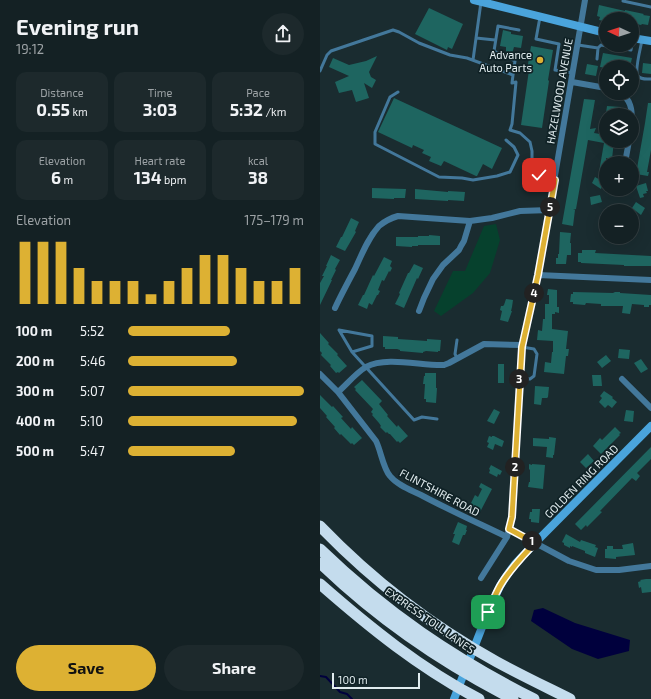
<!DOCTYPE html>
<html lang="en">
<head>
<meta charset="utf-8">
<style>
	body { margin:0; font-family:"Exo 2",sans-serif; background:#1d292c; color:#f1f3f6; height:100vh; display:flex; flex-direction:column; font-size:15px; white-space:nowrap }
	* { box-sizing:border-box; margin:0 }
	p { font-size:13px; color:#9da3a6 }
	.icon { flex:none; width:22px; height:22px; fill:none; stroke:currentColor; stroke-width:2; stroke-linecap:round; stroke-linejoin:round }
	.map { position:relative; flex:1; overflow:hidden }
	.panel { display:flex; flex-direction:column; background:#142124; width:320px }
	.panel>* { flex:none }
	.needle { width:26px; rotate:274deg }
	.fabs { position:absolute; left:279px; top:12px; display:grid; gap:8px }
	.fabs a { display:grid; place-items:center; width:40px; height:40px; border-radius:50%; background:#142124; box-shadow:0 4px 16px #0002,0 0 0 1px #333e41; font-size:20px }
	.scale { position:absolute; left:12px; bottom:10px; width:88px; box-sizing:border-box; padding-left:4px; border:2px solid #e1ecef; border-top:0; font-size:11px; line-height:14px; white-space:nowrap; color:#e1ecef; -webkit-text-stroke:3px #102226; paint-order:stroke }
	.pin { position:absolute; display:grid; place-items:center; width:34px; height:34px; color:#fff; margin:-17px; border-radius:8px; box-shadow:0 2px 6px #0006 }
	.km { position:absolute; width:20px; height:20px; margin:-10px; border-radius:50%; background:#222; color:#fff; font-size:11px; line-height:20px; text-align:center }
	.round { display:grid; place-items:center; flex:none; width:42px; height:42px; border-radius:21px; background:#1d292c }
	.head { display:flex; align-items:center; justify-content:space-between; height:68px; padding:0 16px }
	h1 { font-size:22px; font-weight:700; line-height:30px }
	.figures { display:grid; grid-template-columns:repeat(3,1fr); gap:6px; height:68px; padding:4px 16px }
	.figures div { display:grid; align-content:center; border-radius:10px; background:#1d292c; text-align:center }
	.figures b { font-size:17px; font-weight:700 }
	.figures small { font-size:11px; font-weight:400 }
	.figures p { font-size:11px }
	.chart { height:112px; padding:8px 16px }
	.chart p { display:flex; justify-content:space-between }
	.chart svg { width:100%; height:72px; margin-top:4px; stroke:#ddb133; stroke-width:6 }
	.primary-button { display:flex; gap:8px; margin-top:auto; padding:8px 16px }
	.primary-button a { flex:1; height:46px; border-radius:24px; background:#ddb133; color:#111; font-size:16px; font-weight:700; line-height:46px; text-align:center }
	.primary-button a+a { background:#1d292c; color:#f1f3f6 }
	ul { padding:0 16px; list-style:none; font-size:13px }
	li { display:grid; grid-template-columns:64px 48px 1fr; align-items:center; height:30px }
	li i { height:10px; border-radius:5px; background:#ddb133 }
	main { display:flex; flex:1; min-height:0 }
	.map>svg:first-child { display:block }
	.green { fill:#06412d }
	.water { fill:#00003d }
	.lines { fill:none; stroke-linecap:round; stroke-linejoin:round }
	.stream { stroke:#00003d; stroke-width:2 }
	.building { fill:#1e6560 }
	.lane { stroke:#43789b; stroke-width:3 }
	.street { stroke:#43789b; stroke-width:6 }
	.secondary { stroke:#4aa4dc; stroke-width:8 }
	.highway { stroke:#c4dced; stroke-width:11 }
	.route-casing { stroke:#fff; stroke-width:8 }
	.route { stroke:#ddb133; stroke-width:5 }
	.poi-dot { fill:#ddb133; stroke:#102226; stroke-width:1.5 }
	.labels { text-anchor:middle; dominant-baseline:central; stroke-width:3.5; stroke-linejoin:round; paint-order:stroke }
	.poi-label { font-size:11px; fill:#e1ecef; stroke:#102226; text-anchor:end }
	.street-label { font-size:11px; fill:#e1ecef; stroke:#102226 }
</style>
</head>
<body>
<main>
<section class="panel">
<div class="head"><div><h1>Evening run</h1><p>19:12</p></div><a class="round"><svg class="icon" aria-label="share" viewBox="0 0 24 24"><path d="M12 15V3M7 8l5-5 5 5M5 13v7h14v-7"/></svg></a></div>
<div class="figures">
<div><p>Distance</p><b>0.55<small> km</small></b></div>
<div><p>Time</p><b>3:03</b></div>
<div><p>Pace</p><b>5:32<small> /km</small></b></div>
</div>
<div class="figures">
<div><p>Elevation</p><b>6<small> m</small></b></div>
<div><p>Heart rate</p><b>134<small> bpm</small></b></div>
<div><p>kcal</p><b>38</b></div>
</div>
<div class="chart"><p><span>Elevation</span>175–179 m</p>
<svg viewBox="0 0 160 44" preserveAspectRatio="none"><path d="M5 44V6M15 44V6M25 44V6M35 44V22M45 44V30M55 44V30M65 44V30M75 44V38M85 44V30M95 44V22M105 44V14M115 44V14M125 44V22M135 44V30M145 44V30M155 44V22"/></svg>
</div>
<ul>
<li><b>100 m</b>5:52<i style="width:58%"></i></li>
<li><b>200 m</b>5:46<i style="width:62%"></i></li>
<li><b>300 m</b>5:07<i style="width:100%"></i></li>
<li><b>400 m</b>5:10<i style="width:96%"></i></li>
<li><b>500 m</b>5:47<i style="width:61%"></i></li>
</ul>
<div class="primary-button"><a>Save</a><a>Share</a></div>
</section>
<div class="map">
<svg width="331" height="699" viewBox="0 0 331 699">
	<rect width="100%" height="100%" fill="#1a2c30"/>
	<path class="green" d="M176 224 180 240 170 273 153 293 121 316 114 311 133 271H145L164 226Z"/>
	<path class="water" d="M223 608 255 623 310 640 309 651 278 659 252 649 211 621 214 610Z"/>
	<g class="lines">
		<path class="stream" d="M0 676 6 677 20 692 27 694 32 699"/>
	</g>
	<path class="building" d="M279 5 305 11V10L324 14 323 15 330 16 328 25 322 24 321 25 312 23V19H289L285 18 284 21 279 20 280 17 277 16Z
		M109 8 143 24 132 49 128 47 127 50 95 34Z
		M183 30 191 32V34L203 36 201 48 194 47 192 54 186 53V47L180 46Z
		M211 46 233 50 228 80 229 81 222 128 201 125 209 70H207Z
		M283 53 312 58 310 67H286V68L280 67Z
		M57 56 49 72 51 77 56 80 52 88 44 83 49 98 36 102 32 90 19 93 15 82 29 76 9 67 13 58 29 65 46 61Z
		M323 63 331 64V74L322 73Z
		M267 64 278 66 276 76 265 74Z
		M74 98 182 148 172 169 163 164 157 176H156L124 161 121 166 109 161 111 157 102 153 104 150 93 145 92 148 58 132Z
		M264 99 275 100 270 129 276 128 274 133 286 135V141H294L292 159 286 158V173L279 172 284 143 268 140 263 169H261H263L256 209 253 210H255L253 226 242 224Z
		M328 103H331V150L327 172H329L328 176 316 174 325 123Z
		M287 106 301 107 299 115 286 113Z
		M275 177 284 182 281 189 272 183Z
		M326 183 328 191H326L327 193 323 194 324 197 320 198 316 186Z
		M52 188 86 189 85 198H74V199L52 198Z
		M95 189 128 192V191L145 192 144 201 128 200V201L95 199Z
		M280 195 282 202 271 205 270 197Z
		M316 202 325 208 321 215 312 208Z
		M31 218 39 222 35 231 36 232 25 251 16 247 21 237H22Z
		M240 232 251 233 250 243H251V255H247L246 264H236V258H238V254H239Z
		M109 235 120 236V245H98V246H92V247L76 246V237H98V236H109Z
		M262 250H276L275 253 331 256V266H304V265L261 263V262H258V253H262Z
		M11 255 20 260 15 269 16 270 11 280H12L0 305V283L4 276H2L7 266H6Z
		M64 257 72 261 70 266 72 268 70 272 69 271 64 281 62 280 58 290 60 291 58 295H57L52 305 49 303 47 309 38 305 43 295H44L53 275 54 276Z
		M94 264 103 268 98 279 97 278 84 308 75 304 80 294 79 293 88 273H89Z
		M228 289 237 290V307H239V313L235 312V314H232V329L248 331 246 349H249L248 356H246L244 374 224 372 225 362 231 363 232 352H233V341L217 340 218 330 222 331 223 319H225V304H229V295H227Z
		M253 292 293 293 295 292H300V293L331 295V305H329V307H324V305L312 304 310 314 302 313 303 306H281V304L266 303 265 305 253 304V302H250L251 294H253Z
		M186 299 193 300 192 307 191 311H192L188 322 180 320 182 311 180 310 181 306H183L184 305Z
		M0 333 9 343 8 344 18 354 17 355 27 366 19 373 18 372 16 373 10 366 11 365 1 355 2 353 0 351Z
		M63 336 78 337V339L107 341V339L121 340 120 351H118V352L106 351 103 352V353L80 351V350L77 349H65V347H63Z
		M299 349 310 350 309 359 298 358Z
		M286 355 291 361 282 368 277 362Z
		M321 359 328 369 321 373 314 363Z
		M178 364H184V383H178Z
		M105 373H116V388H117L116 403 106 402V399H104L105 384H103L104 376H105Z
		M272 375H281L282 386H273Z
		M42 380 62 401 59 404 68 415 67 416 77 427 78 425 88 436 80 443 78 441 77 442 70 434H69L67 432 66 433 60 427 61 426 59 423 52 415 53 414 51 412 53 409 35 390 36 389 34 387Z
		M215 386 229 387 228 397 227 398H222L221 405 214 404Z
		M284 391 293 397 292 398 297 402 292 408 288 405 285 408 279 402 282 398 280 396Z
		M0 395 12 407 13 406 23 417 21 418 31 429 32 427 42 438 34 445 32 443 31 444 21 434 20 435 14 428 15 427 6 417 7 416 0 408Z
		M174 409 180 412 174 424 167 421Z
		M306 410 314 411 313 422 304 421Z
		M295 427 301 433 299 434 300 435 281 454 273 446 280 438 282 440Z
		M169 436 172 437V436H174L184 441 182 447 175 444 173 450 167 447 169 443 167 442Z
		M229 437 236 438 234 455H233V458L226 457 227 447 213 446V438L229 439Z
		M331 447V459L317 473 320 476 316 481 312 478 280 511 282 512 267 527 266 525 261 530 255 524Z
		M268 454 274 461 266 468 260 462Z
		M209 464 212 465V464L225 465 223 489 208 487 209 482H210V470L209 469Z
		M171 465 182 471 180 475 178 474 177 477 169 473 170 470 169 469Z
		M161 483 172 489 159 514 150 509 152 506 150 505 155 495 158 497 162 489 159 487Z
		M212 509H220L219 523 211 522V519H209L210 512H212Z
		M138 522 147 526 146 530H147L145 535H143L139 545 132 542 135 534H133Z
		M246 534 260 542 261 540 276 545 275 547 278 548 275 557 265 553V551L252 546V547L250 546V548L244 545V543L242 542Z
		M313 543 315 555 296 557V559L285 558V549H287V546H293V549H303L302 545Z
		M326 579H331V592L322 593 321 587 319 588 318 582 321 581 320 580Z"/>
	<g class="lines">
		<path class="lane" d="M303 1 331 7
			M220 17 216 39 239 44 235 70 253 73
			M156 38 175 40
			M322 40C321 47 314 71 318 76 321 80 327 79 331 79
			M258 45 278 48 281 45 311 50 313 38
			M277 59 278 48
			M153 60 161 2
			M0 71 7 55 11 51 73 30 79 32 99 43 130 55 147 58 193 75 192 83 196 82 192 124 190 130 200 133 210 142 212 151V162L213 168 219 175 235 180
			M193 75 195 61 174 51 178 26 199 30
			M281 75 286 76
			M78 92 70 97 55 132V144L119 177 142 178 153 180 177 176 190 172 198 155 194 147 186 140
			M137 340 135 354 137 358
			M32 352 52 346V336L19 330 32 352 94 420 102 417 117 419
			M200 378 210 379 214 376 217 354 214 349 202 347"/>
		<path class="street" d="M252 82 286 88
			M300 93C311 99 312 110 312 121
			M305 163 309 141
			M300 193 301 189
			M218 275 331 280
			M15 308C21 295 28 282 35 269 42 254 48 238 59 226 65 221 71 218 78 216L150 221 172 218 200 211 230 210
			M99 311 104 298 113 279 123 265 139 250 141 246 144 241 150 221
			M0 374 18 392 56 441C61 451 63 468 70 476 77 485 91 490 101 495 129 510 158 523 187 537
			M302 379 331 408
			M18 392C26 385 37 372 46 367 67 356 101 366 124 365L129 363 164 344 202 345
			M189 529 249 561 276 570H299L331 566
			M161 578 187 537 192 517 202 345 218 275 265 0"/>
		<path class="secondary" d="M154 0 286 33
			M312 38 331 41
			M134 699 168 612 180 586 187 575 195 564 215 543 331 426"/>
		<path class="highway" d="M0 526C52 580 112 626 177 662 201 675 226 687 250 699
			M0 549C65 612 133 658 214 699
			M0 563C57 618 122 663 193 699
			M0 584C49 627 101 669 159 699"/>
	</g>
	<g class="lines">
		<defs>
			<path id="route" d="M168 612C172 603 175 595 180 586 189 570 202 557 215 543L189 529 192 517 202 347 218 275 235 180 219 175"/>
		</defs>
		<use href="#route" class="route-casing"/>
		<use href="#route" class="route"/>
	</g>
	<circle class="poi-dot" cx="220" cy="60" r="4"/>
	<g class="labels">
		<g class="poi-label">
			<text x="212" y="54">Advance<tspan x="212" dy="13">Auto Parts</tspan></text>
		</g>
		<g class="street-label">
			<text transform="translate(239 91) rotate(-80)">HAZELWOOD AVENUE</text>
			<text transform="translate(261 481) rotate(-45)">GOLDEN RING ROAD</text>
			<text transform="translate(120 492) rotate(28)">FLINTSHIRE ROAD</text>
			<text transform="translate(110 620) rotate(35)">EXPRESS TOLL LANES</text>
		</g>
	</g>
</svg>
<div class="fabs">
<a><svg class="needle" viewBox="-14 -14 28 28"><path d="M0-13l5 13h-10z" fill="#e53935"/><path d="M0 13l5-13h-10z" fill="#9da3a6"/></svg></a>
<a><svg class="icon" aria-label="locate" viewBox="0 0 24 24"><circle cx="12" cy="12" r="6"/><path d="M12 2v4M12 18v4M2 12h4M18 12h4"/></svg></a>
<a><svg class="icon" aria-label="layers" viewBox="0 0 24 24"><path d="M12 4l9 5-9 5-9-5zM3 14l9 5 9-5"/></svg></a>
<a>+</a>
<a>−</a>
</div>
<div class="scale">100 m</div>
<div class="pin" style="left:168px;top:612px;background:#1e9e55"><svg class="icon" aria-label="arrive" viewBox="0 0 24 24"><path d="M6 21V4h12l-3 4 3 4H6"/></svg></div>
<div class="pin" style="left:219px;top:175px;background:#d93025"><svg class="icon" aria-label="check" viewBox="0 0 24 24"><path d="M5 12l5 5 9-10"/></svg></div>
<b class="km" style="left:212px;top:541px">1</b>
<b class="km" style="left:195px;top:467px">2</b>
<b class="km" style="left:199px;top:379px">3</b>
<b class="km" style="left:214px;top:293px">4</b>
<b class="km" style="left:230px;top:207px">5</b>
</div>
</main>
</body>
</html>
